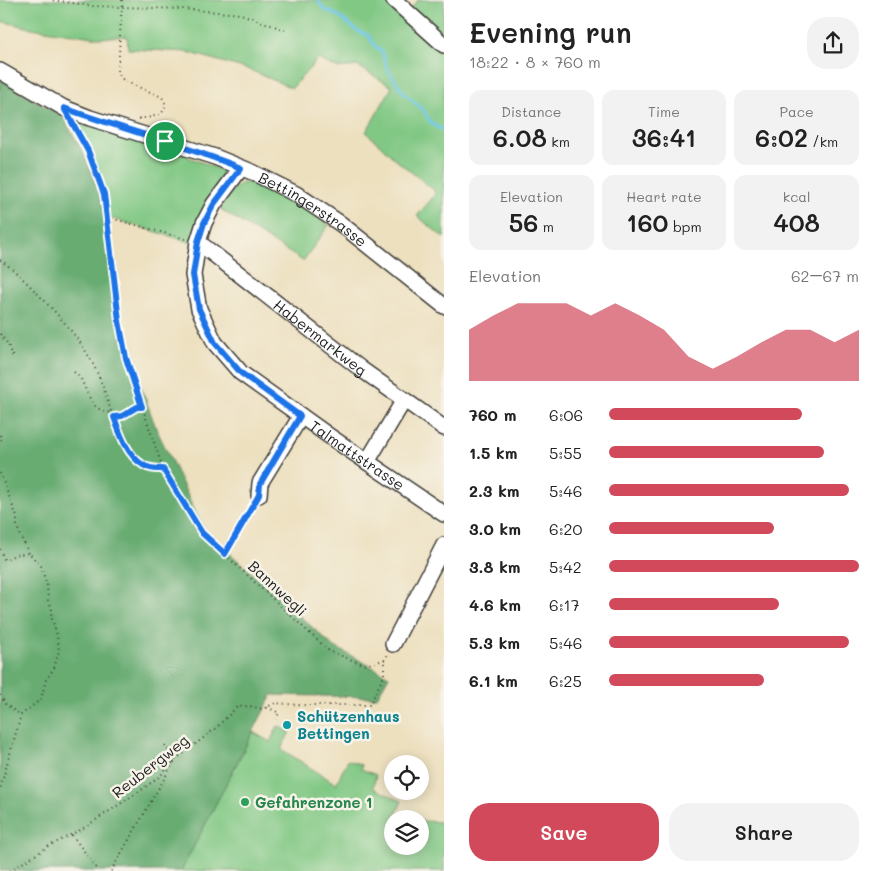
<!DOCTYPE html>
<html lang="en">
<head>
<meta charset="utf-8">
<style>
	body { margin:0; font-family:Mali,sans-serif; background:#f2f2f2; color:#222; height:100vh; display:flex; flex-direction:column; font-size:19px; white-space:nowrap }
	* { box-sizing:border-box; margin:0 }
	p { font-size:16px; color:#767676 }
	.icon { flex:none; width:28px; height:28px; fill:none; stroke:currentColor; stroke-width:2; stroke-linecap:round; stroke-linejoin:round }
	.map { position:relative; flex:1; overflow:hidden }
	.details { display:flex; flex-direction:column; background:#fff; width:440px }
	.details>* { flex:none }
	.tools { position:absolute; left:384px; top:755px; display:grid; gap:10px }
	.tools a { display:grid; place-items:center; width:45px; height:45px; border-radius:50%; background:#fff; box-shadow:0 2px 12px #0003; font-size:25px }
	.pin { position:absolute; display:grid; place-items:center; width:42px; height:42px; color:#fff; margin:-21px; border:2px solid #fff; border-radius:50%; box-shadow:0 1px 5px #0007 }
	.round { display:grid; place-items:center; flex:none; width:52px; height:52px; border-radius:20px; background:#f2f2f2 }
	.headline { display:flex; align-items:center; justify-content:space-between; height:85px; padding:0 25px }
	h1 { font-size:28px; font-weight:600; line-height:38px }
	.figures { display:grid; grid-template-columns:repeat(3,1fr); gap:8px; height:85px; padding:5px 25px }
	.figures div { display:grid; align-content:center; border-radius:12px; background:#f2f2f2; text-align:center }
	.figures b { font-size:25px; font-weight:600 }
	.figures small { font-size:14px; font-weight:400 }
	.figures p { font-size:14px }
	.chart { height:140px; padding:10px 25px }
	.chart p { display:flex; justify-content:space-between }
	.chart svg { width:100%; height:90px; margin-top:5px; fill:#d1495b; opacity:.7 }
	.primary-button { display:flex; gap:10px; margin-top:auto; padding:10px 25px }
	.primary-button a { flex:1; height:58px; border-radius:20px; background:#d1495b; color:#fff; font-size:20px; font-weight:600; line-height:58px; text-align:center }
	.primary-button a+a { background:#f2f2f2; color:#222 }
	ul { padding:0 25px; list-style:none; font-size:16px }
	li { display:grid; grid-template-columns:80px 60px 1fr; align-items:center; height:38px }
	li i { height:12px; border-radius:6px; background:#d1495b }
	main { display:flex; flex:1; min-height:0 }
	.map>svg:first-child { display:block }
	.green { fill:#81c884; stroke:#4e7250 }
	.forest { fill:#68ac72; stroke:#426447 }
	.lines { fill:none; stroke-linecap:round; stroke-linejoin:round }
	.stream { stroke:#66c5e4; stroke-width:3 }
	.minor-casing { stroke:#3b3934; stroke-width:18 }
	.path { stroke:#3b3934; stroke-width:2; stroke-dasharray:1 4; stroke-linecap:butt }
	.minor { stroke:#fff; stroke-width:15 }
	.route-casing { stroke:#fff; stroke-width:10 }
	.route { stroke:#1a73e8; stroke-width:6 }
	.culture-dot { fill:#0f9aa8; stroke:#f7f3e8; stroke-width:2 }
	.leisure-dot { fill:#2e9e5b; stroke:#f7f3e8; stroke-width:2 }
	.labels { text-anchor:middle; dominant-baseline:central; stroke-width:5; stroke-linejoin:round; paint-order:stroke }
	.street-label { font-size:15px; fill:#1c1c1c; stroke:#f7f3e8 }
	.culture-label { font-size:15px; font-weight:bold; fill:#0d838f; stroke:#f7f3e8; text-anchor:start }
	.leisure-label { font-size:15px; font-weight:bold; fill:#27864d; stroke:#f7f3e8; text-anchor:start }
</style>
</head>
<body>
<main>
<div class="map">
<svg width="444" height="871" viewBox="0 0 444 871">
	<rect width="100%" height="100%" fill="#f7f3e8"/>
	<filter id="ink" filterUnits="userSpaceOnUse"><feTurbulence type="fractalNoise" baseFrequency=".02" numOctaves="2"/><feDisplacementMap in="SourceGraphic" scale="10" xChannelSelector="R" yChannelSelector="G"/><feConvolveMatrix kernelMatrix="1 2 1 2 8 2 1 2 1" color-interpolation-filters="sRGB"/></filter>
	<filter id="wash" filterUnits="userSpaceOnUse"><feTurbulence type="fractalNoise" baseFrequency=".0096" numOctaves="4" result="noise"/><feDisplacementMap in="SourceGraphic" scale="20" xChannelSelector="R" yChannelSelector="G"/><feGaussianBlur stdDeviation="1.12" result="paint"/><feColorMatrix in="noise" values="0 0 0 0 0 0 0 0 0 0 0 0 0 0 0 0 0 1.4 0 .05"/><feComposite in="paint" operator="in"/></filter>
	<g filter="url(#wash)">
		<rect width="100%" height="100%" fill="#ede0bf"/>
		<path class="green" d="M0 0H398L409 11 418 0H444V238L417 216 435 195 434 190 396 160 366 132 392 87 358 66 337 68 318 59 292 88 250 70 188 52 128 49 127 36 100 38 31 28 0 21Z
			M75 121 189 153 188 157 229 173 199 219 190 242 107 217 104 194Z
			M252 178 291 200 329 225 303 261 220 209C227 197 235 182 250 182Z
			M278 726 290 732 281 749 336 784 348 760 362 765 361 769 376 775 373 788 402 801 394 819H392V846H420V821L444 822V871H181L253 732 270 742Z"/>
		<path class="forest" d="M0 79 63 117 83 152 100 194 105 217 117 321 156 428 204 530 333 646 389 676 377 697 272 695 181 871H0Z"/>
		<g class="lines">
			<path class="stream" d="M317 0 325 10 337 15 359 32 368 35 375 46 382 52 387 68 403 92 424 111 431 123 437 127 444 130"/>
		</g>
	</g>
	<g filter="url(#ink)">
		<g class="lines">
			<defs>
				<g id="minor">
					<path d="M394 0 444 45"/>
					<path id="s1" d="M0 71 64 108 90 118 215 157 252 172 296 194 341 224 444 306"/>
					<path id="s2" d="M241 168 214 204 204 223 198 242 193 275 199 309 215 343 241 373 332 438 444 514"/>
					<path id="s3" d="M198 242 361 369 444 428"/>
					<path d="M367 462 404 400"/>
					<path d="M259 495 260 483 301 416"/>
					<path d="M393 644 444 545"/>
				</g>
			</defs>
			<use href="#minor" class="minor-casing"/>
			<path class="path" d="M53 0 92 6 182 9 241 14 285 30
				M122 0 118 71 120 76 124 81 162 97 166 105 162 113 152 117 137 119
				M73 125 88 151 104 194 119 321 126 358 163 469 202 533 329 651 365 665 384 660 388 654
				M107 217 186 239
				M0 260C14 269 25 281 37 293 59 316 81 339 95 368 109 396 113 431 133 456 141 466 150 468 163 469
				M0 334 8 344 11 354 14 358
				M74 372 81 379 88 395 94 405 102 411 108 412 114 417 122 415 137 407H142
				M0 435 2 438 0 443
				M0 473 17 517V527L21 537 29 553
				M0 549 4 559 7 560 14 555 29 553 41 566 47 586 48 600 52 608 51 616 57 635 59 651 54 668 46 680 41 699 21 715 0 789
				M225 554 252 506
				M0 695 6 705 21 715
				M267 707 279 713 276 719
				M72 835 99 871
				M10 871 49 846 82 829 137 793 159 777 175 760 215 729 237 707 249 706 263 709 275 703 298 705H369L371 702 384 676V660
				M111 871 175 760 163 742"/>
			<use href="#minor" class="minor"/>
		</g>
	</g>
	<g class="lines" filter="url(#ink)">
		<defs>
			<path id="route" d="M64 108C122 129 183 145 241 168L214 204 204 223 198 242 193 275 199 309 215 343 241 373 300 416 260 484 259 495 225 554 202 533 163 469C156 469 149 469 143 465 127 455 120 434 114 417L122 416 137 407H142L126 358 119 321 104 194 88 151Z"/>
		</defs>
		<use href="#route" class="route-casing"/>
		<use href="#route" class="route"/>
	</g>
	<circle class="culture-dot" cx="287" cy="725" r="5"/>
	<circle class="leisure-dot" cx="245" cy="802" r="5"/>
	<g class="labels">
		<g class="street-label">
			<text stroke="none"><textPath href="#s1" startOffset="344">Bettingerstrasse</textPath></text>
			<text stroke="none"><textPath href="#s3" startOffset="155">Habermarkweg</textPath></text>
			<text stroke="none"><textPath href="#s2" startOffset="374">Talmattstrasse</textPath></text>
			<text transform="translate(278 588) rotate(43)">Bannwegli</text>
			<text transform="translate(150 766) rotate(-38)">Reubergweg</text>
		</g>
		<g class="culture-label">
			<text x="297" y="716">Schützenhaus<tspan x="297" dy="17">Bettingen</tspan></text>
		</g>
		<g class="leisure-label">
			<text x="255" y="802">Gefahrenzone 1</text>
		</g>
	</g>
</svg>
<div class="tools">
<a><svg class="icon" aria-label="locate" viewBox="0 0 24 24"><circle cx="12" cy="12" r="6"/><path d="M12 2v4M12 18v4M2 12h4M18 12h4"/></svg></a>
<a><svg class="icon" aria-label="layers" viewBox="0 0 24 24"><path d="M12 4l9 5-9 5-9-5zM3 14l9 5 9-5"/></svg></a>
</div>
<div class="pin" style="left:165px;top:141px;background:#1e9e55"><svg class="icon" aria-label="arrive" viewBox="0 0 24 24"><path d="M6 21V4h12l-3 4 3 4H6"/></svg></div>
</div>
<section class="details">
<div class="headline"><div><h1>Evening run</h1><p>18:22 · 8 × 760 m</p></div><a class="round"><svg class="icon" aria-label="share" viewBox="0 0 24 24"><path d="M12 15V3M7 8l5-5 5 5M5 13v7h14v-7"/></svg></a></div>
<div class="figures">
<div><p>Distance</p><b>6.08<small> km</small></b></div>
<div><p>Time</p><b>36:41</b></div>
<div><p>Pace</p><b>6:02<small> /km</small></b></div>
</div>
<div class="figures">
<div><p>Elevation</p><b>56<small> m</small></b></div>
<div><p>Heart rate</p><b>160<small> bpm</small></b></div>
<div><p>kcal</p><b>408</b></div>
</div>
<div class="chart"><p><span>Elevation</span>62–67 m</p>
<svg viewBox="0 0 160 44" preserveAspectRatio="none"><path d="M0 44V19L10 12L20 6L30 6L40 6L50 12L60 6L70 12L80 19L90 32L100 38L110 32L120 25L130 19L140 19L150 25L160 19V44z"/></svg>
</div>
<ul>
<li><b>760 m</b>6:06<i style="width:77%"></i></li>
<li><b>1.5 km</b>5:55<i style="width:86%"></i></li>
<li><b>2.3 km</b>5:46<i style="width:96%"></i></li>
<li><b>3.0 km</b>6:20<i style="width:66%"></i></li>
<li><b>3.8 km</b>5:42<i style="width:100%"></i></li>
<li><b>4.6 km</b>6:17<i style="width:68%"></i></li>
<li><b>5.3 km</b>5:46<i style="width:96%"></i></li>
<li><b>6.1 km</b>6:25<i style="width:62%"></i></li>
</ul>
<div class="primary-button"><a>Save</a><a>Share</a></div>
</section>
</main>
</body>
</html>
